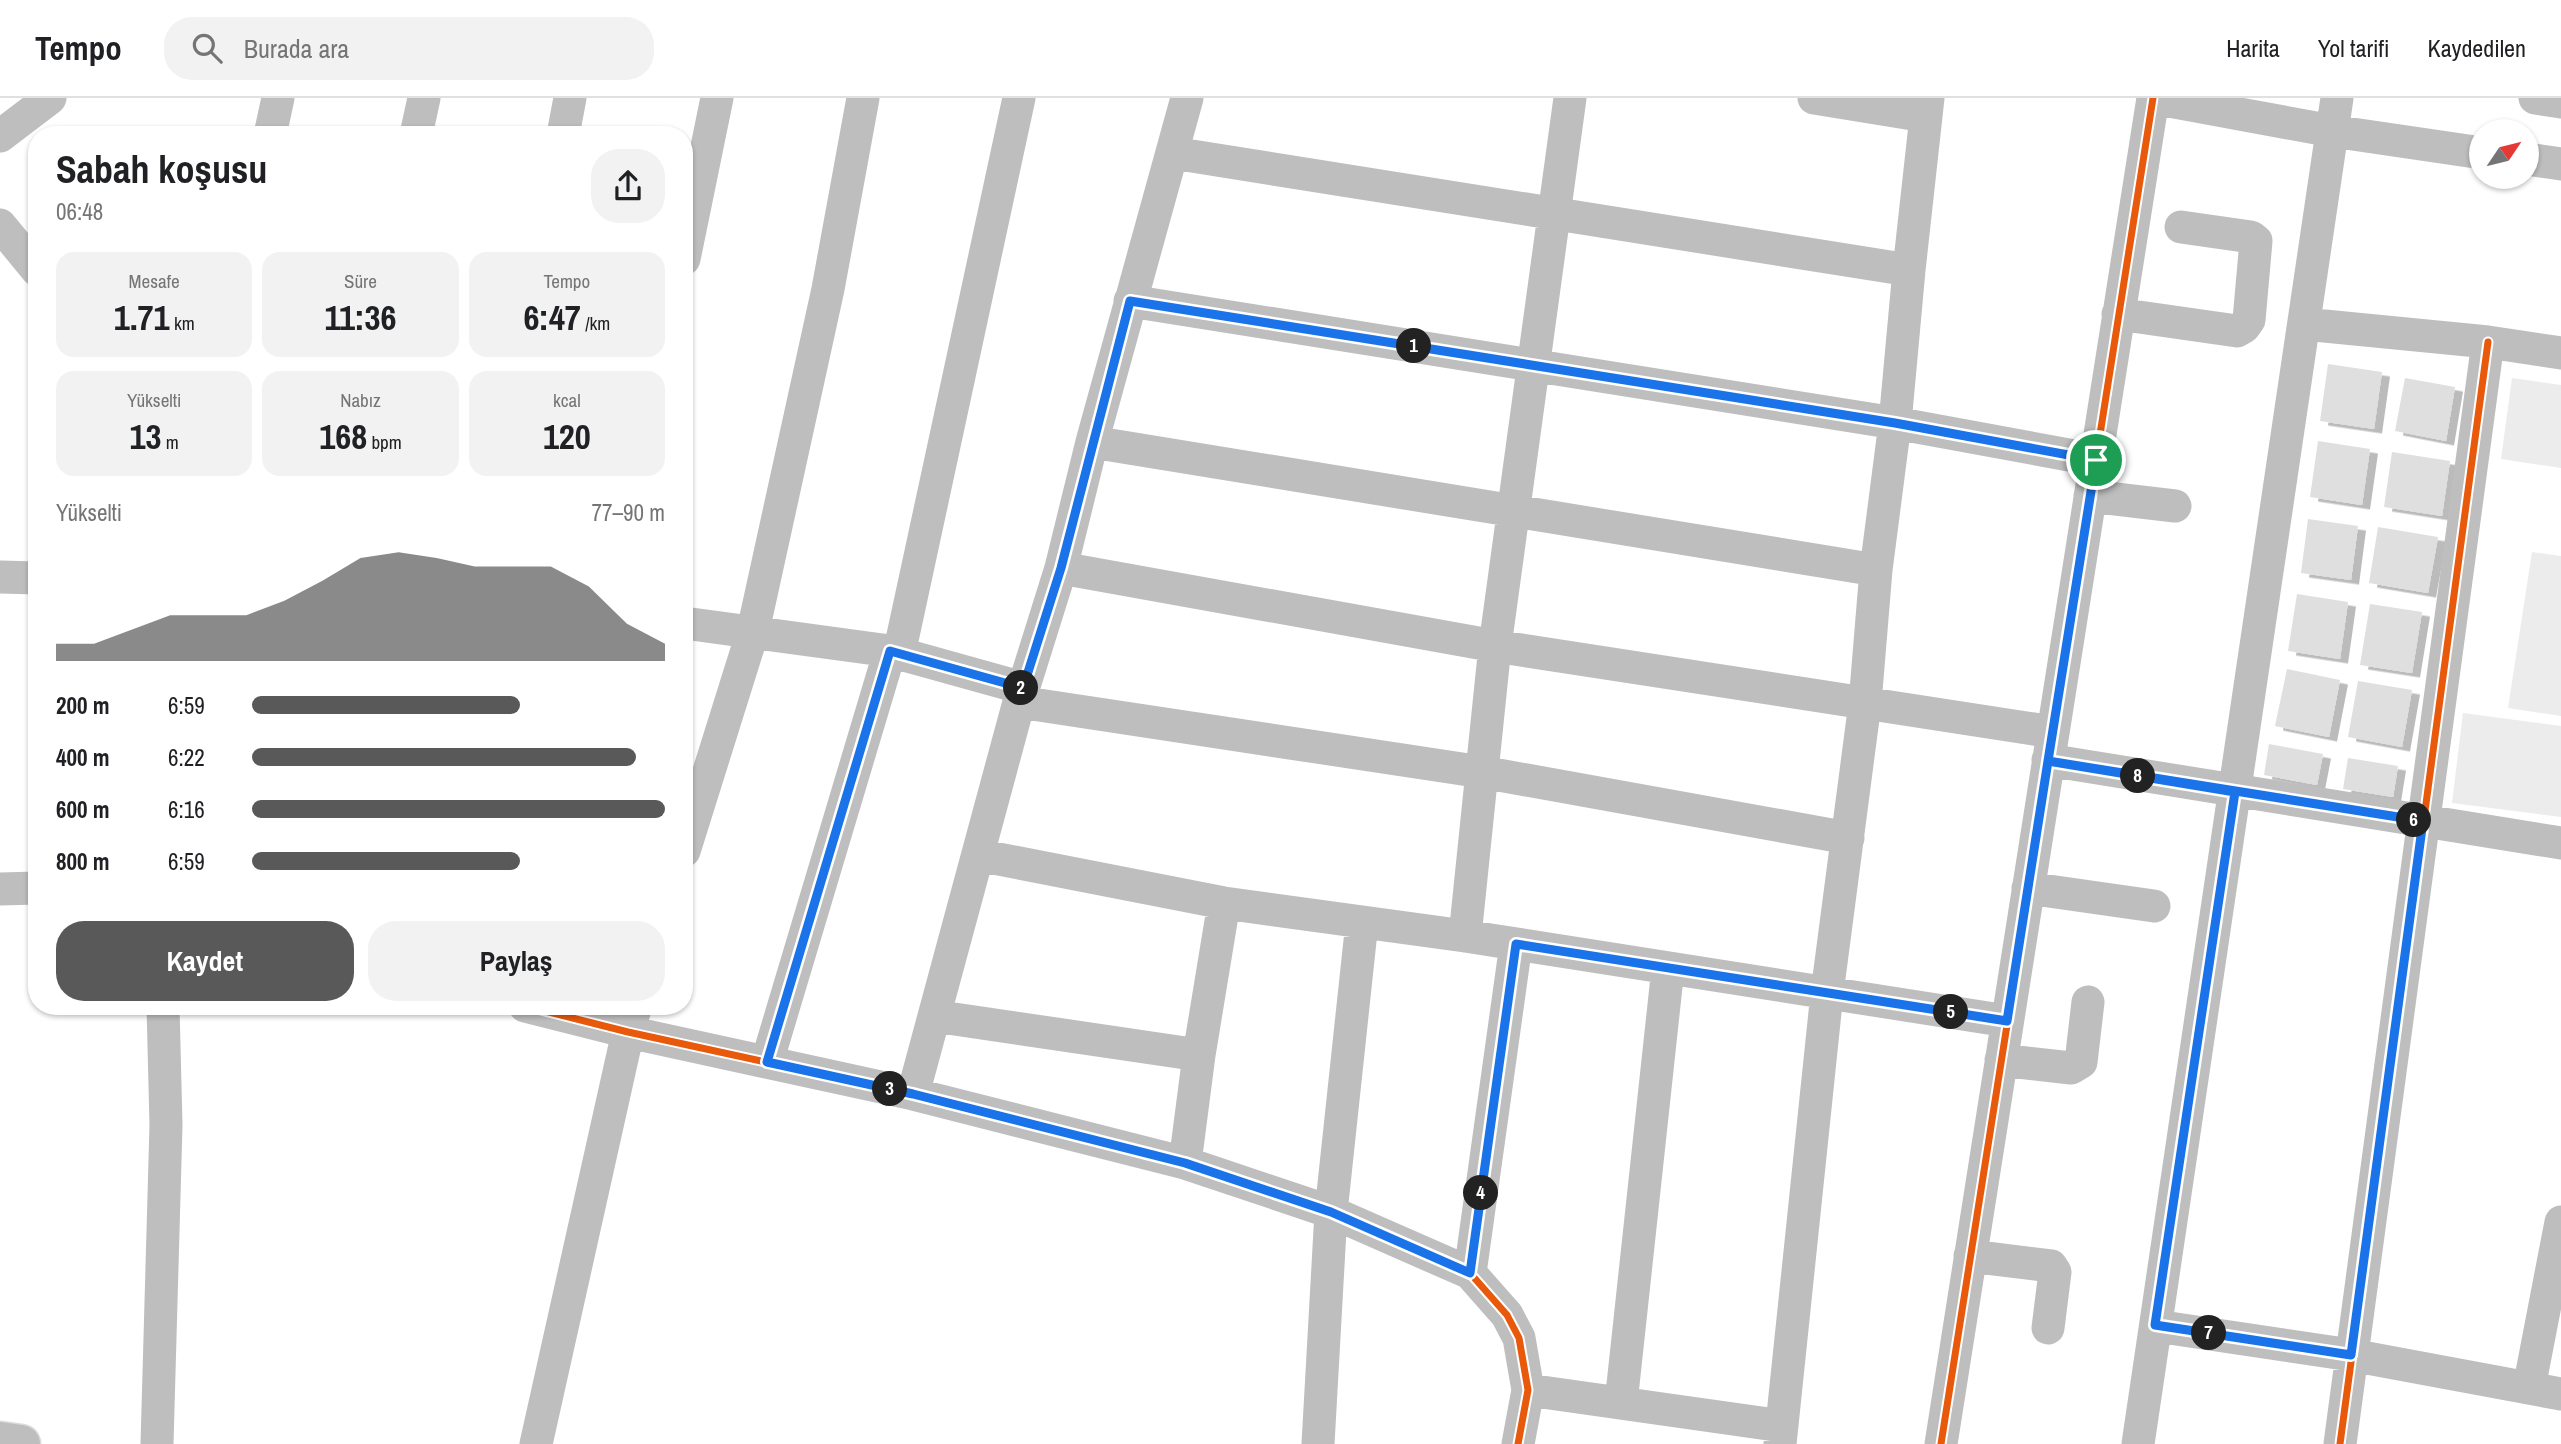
<!DOCTYPE html>
<html lang="tr">
<head>
<meta charset="utf-8">
<style>
	body { margin:0; font-family:"Archivo Narrow",sans-serif; background:#f2f2f2; color:#202124; height:100vh; display:flex; flex-direction:column; font-size:26px; white-space:nowrap }
	* { box-sizing:border-box; margin:0 }
	p { font-size:23px; color:#757577 }
	.icon { flex:none; width:38px; height:38px; fill:none; stroke:currentColor; stroke-width:2; stroke-linecap:round; stroke-linejoin:round }
	.map { position:relative; flex:1; overflow:hidden }
	.details { position:absolute; left:28px; top:28px; width:665px; height:889px; display:flex; flex-direction:column; background:#fff; border-radius:28px; box-shadow:0 2px 5px #0004 }
	.details>* { flex:none }
	.needle { width:46px; rotate:55deg }
	.tools { position:absolute; left:2469px; top:21px; display:grid; gap:14px }
	.tools a { display:grid; place-items:center; width:70px; height:70px; border-radius:50%; background:#fff; box-shadow:0 2px 5px #0004; font-size:35px }
	.pin { position:absolute; display:grid; place-items:center; width:60px; height:60px; color:#fff; margin:-30px; border:4px solid #fff; border-radius:50%; box-shadow:0 2px 7px #0007 }
	.km { position:absolute; width:35px; height:35px; margin:-18px; border-radius:50%; background:#222; color:#fff; font-size:19px; line-height:35px; text-align:center }
	.round { display:grid; place-items:center; flex:none; width:74px; height:74px; border-radius:28px; background:#f2f2f2 }
	.summary { display:flex; align-items:center; justify-content:space-between; height:119px; padding:0 28px }
	h1 { font-size:38px; font-weight:700; line-height:52px }
	.figures { display:grid; grid-template-columns:repeat(3,1fr); gap:10px; height:119px; padding:7px 28px }
	.figures div { display:grid; align-content:center; border-radius:18px; background:#f2f2f2; text-align:center }
	.figures b { font-size:35px; font-weight:700 }
	.figures small { font-size:19px; font-weight:400 }
	.figures p { font-size:19px }
	.chart { height:196px; padding:14px 28px }
	.chart p { display:flex; justify-content:space-between }
	.chart svg { width:100%; height:126px; margin-top:7px; fill:#595959; opacity:.7 }
	.action { display:flex; gap:14px; margin-top:auto; padding:14px 28px }
	.action a { flex:1; height:80px; border-radius:28px; background:#595959; color:#fff; font-size:28px; font-weight:700; line-height:80px; text-align:center }
	.action a+a { background:#f2f2f2; color:#202124 }
	ul { padding:0 28px; list-style:none; font-size:23px }
	li { display:grid; grid-template-columns:112px 84px 1fr; align-items:center; height:52px }
	li i { height:18px; border-radius:9px; background:#595959 }
	header { display:flex; align-items:center; gap:42px; box-sizing:border-box; height:98px; padding:0 35px; background:#fff; border-bottom:2px solid #e0e0e0 }
	header strong { font-size:33px }
	nav { display:flex; gap:38px; margin-inline-start:auto; font-size:24px }
	.search { width:490px; height:63px; background:#f2f2f2; display:flex; align-items:center; gap:18px; box-sizing:border-box; padding:0 24px; border-radius:28px; color:#757577; font-size:26px }
	.map>svg:first-child { display:block }
	.green { fill:#ececec }
	.building { fill:#dfdfdf; filter:url(#shadow) }
	.lines { fill:none; stroke-linecap:round; stroke-linejoin:round }
	.major-casing { stroke:#dbdbdb; stroke-width:41 }
	.minor { stroke:#bebebe; stroke-width:33 }
	.major { stroke:#bebebe; stroke-width:38 }
	.cycleway-casing { stroke:#fff; stroke-width:11 }
	.cycleway { stroke:#e8590c; stroke-width:7 }
	.route-casing { stroke:#fff; stroke-width:14 }
	.route { stroke:#1a73e8; stroke-width:9 }
</style>
</head>
<body>
<header>
<strong>Tempo</strong>
<div class="search"><svg class="icon" aria-label="search" viewBox="0 0 24 24"><circle cx="10" cy="10" r="6"/><path d="M15 15l6 6"/></svg>Burada ara</div>
<nav><a>Harita</a><a>Yol tarifi</a><a>Kaydedilen</a></nav>
</header>
<div class="map">
<svg width="2561" height="1346" viewBox="0 0 2561 1346">
	<defs>
		<filter id="shadow"><feDropShadow dx="8" dy="4.5" stdDeviation="0" flood-color="#0004"/></filter>
	</defs>
	<rect width="100%" height="100%" fill="#fff"/>
	<path class="green" d="M2512 280 2561 287V370L2501 361Z
		M2532 454 2561 458V618L2508 610Z
		M2463 615 2561 628V719L2452 705Z"/>
	<path class="building" d="M2328 266 2382 274 2374 331 2320 323Z
		M2405 280 2455 289 2446 343 2395 333Z
		M2318 343 2370 351 2362 407 2310 399Z
		M2392 354 2450 363 2442 418 2384 409Z
		M2308 421 2358 428 2351 482 2301 475Z
		M2378 429 2438 439 2428 495 2369 485Z
		M2297 496 2348 504 2340 561 2288 553Z
		M2370 506 2422 514 2412 575 2360 567Z
		M2287 571 2340 582 2329 639 2275 628Z
		M2358 583 2412 592 2402 649 2348 639Z
		M2269 646 2323 656 2317 687 2264 677Z
		M2348 660 2398 668 2393 699 2343 691Z"/>
	<g class="lines">
		<defs>
			<path id="major" d="M0 1343 21 1346"/>
		</defs>
		<use href="#major" class="major-casing"/>
		<path class="minor" d="M1814 0 1925 18
			M2153 0 2332 33 2482 55
			M2535 0 2561 4
			M270 37 278 0
			M416 37 424 0
			M563 37 570 0
			M0 38 50 0
			M1173 55 1909 172
			M2527 61 2561 66
			M0 127 37 172
			M684 161 717 0
			M1130 203 1895 325 2096 362
			M2118 216 2237 233 2244 229 2249 222 2256 143 2251 139 2181 129
			M2304 226 2488 244 2561 255
			M1092 344 1876 472
			M2090 398 2175 408
			M1061 470 1495 548 2053 634
			M0 479 37 480
			M684 525 890 553 1023 590
			M899 556 1019 0
			M1019 604 1482 674 1848 740
			M2048 662 2561 745
			M684 753 753 533 828 191 863 0
			M978 757 1224 805 1465 838 2007 923
			M2028 790 2154 808
			M0 791 37 790
			M1465 838 1495 548 1570 0
			M525 908 628 934 913 996 1185 1065 1331 1114 1470 1175 1507 1217 1519 1240 1528 1292 1518 1346
			M934 918 1199 957
			M2001 962 2071 970 2081 964 2088 904
			M767 964 890 553
			M913 996 1019 604 1061 470 1092 344 1187 0
			M1185 1065 1199 957 1224 805
			M1970 1158 2051 1168 2055 1174 2048 1230
			M1470 1175 1516 846
			M2156 1228 2351 1257 2561 1296
			M2529 1290 2561 1124
			M1528 1292 1782 1328
			M1621 1305 1668 870
			M157 1346 166 1027 163 908
			M536 1346 628 934 636 908
			M1318 1346 1331 1114 1362 824
			M1780 1346 1827 895 1865 605 1876 472 1895 325 1909 172 1928 0
			M1941 1346 2153 0
			M2138 1346 2337 0
			M2340 1346 2488 244"/>
		<use href="#major" class="major"/>
		<defs>
			<path id="cycleway" d="M525 908 628 934 913 996 1185 1065 1331 1114 1470 1175 1507 1217 1519 1240 1528 1292 1518 1346
				M1941 1346 2153 0
				M2340 1346 2488 244"/>
		</defs>
		<use href="#cycleway" class="cycleway-casing"/>
		<use href="#cycleway" class="cycleway"/>
	</g>
	<g class="lines">
		<defs>
			<path id="route" d="M2096 362 1895 325 1130 203 1061 470 1023 590 890 553 767 964 913 996 1185 1065 1331 1114 1470 1175 1516 846 2007 923 2048 663 2423 723 2351 1257 2155 1227 2235 694 2048 663 2096 362"/>
		</defs>
		<use href="#route" class="route-casing"/>
		<use href="#route" class="route"/>
	</g>
</svg>
<div class="tools">
<a><svg class="needle" viewBox="-14 -14 28 28"><path d="M0-13l5 13h-10z" fill="#e53935"/><path d="M0 13l5-13h-10z" fill="#757577"/></svg></a>
</div>
<div class="pin" style="left:2096px;top:362px;background:#1e9e55"><svg class="icon" aria-label="arrive" viewBox="0 0 24 24"><path d="M6 21V4h12l-3 4 3 4H6"/></svg></div>
<b class="km" style="left:1414px;top:248px">1</b>
<b class="km" style="left:1021px;top:590px">2</b>
<b class="km" style="left:890px;top:991px">3</b>
<b class="km" style="left:1481px;top:1095px">4</b>
<b class="km" style="left:1951px;top:914px">5</b>
<b class="km" style="left:2414px;top:722px">6</b>
<b class="km" style="left:2209px;top:1235px">7</b>
<b class="km" style="left:2138px;top:678px">8</b>
<section class="details">
<div class="summary"><div><h1>Sabah koşusu</h1><p>06:48</p></div><a class="round"><svg class="icon" aria-label="share" viewBox="0 0 24 24"><path d="M12 15V3M7 8l5-5 5 5M5 13v7h14v-7"/></svg></a></div>
<div class="figures">
<div><p>Mesafe</p><b>1.71<small> km</small></b></div>
<div><p>Süre</p><b>11:36</b></div>
<div><p>Tempo</p><b>6:47<small> /km</small></b></div>
</div>
<div class="figures">
<div><p>Yükselti</p><b>13<small> m</small></b></div>
<div><p>Nabız</p><b>168<small> bpm</small></b></div>
<div><p>kcal</p><b>120</b></div>
</div>
<div class="chart"><p><span>Yükselti</span>77–90 m</p>
<svg viewBox="0 0 160 44" preserveAspectRatio="none"><path d="M0 44V38L10 38L20 33L30 28L40 28L50 28L60 23L70 16L80 8L90 6L100 8L110 11L120 11L130 11L140 18L150 31L160 38V44z"/></svg>
</div>
<ul>
<li><b>200 m</b>6:59<i style="width:65%"></i></li>
<li><b>400 m</b>6:22<i style="width:93%"></i></li>
<li><b>600 m</b>6:16<i style="width:100%"></i></li>
<li><b>800 m</b>6:59<i style="width:65%"></i></li>
</ul>
<div class="action"><a>Kaydet</a><a>Paylaş</a></div>
</section>
</div>
</body>
</html>
